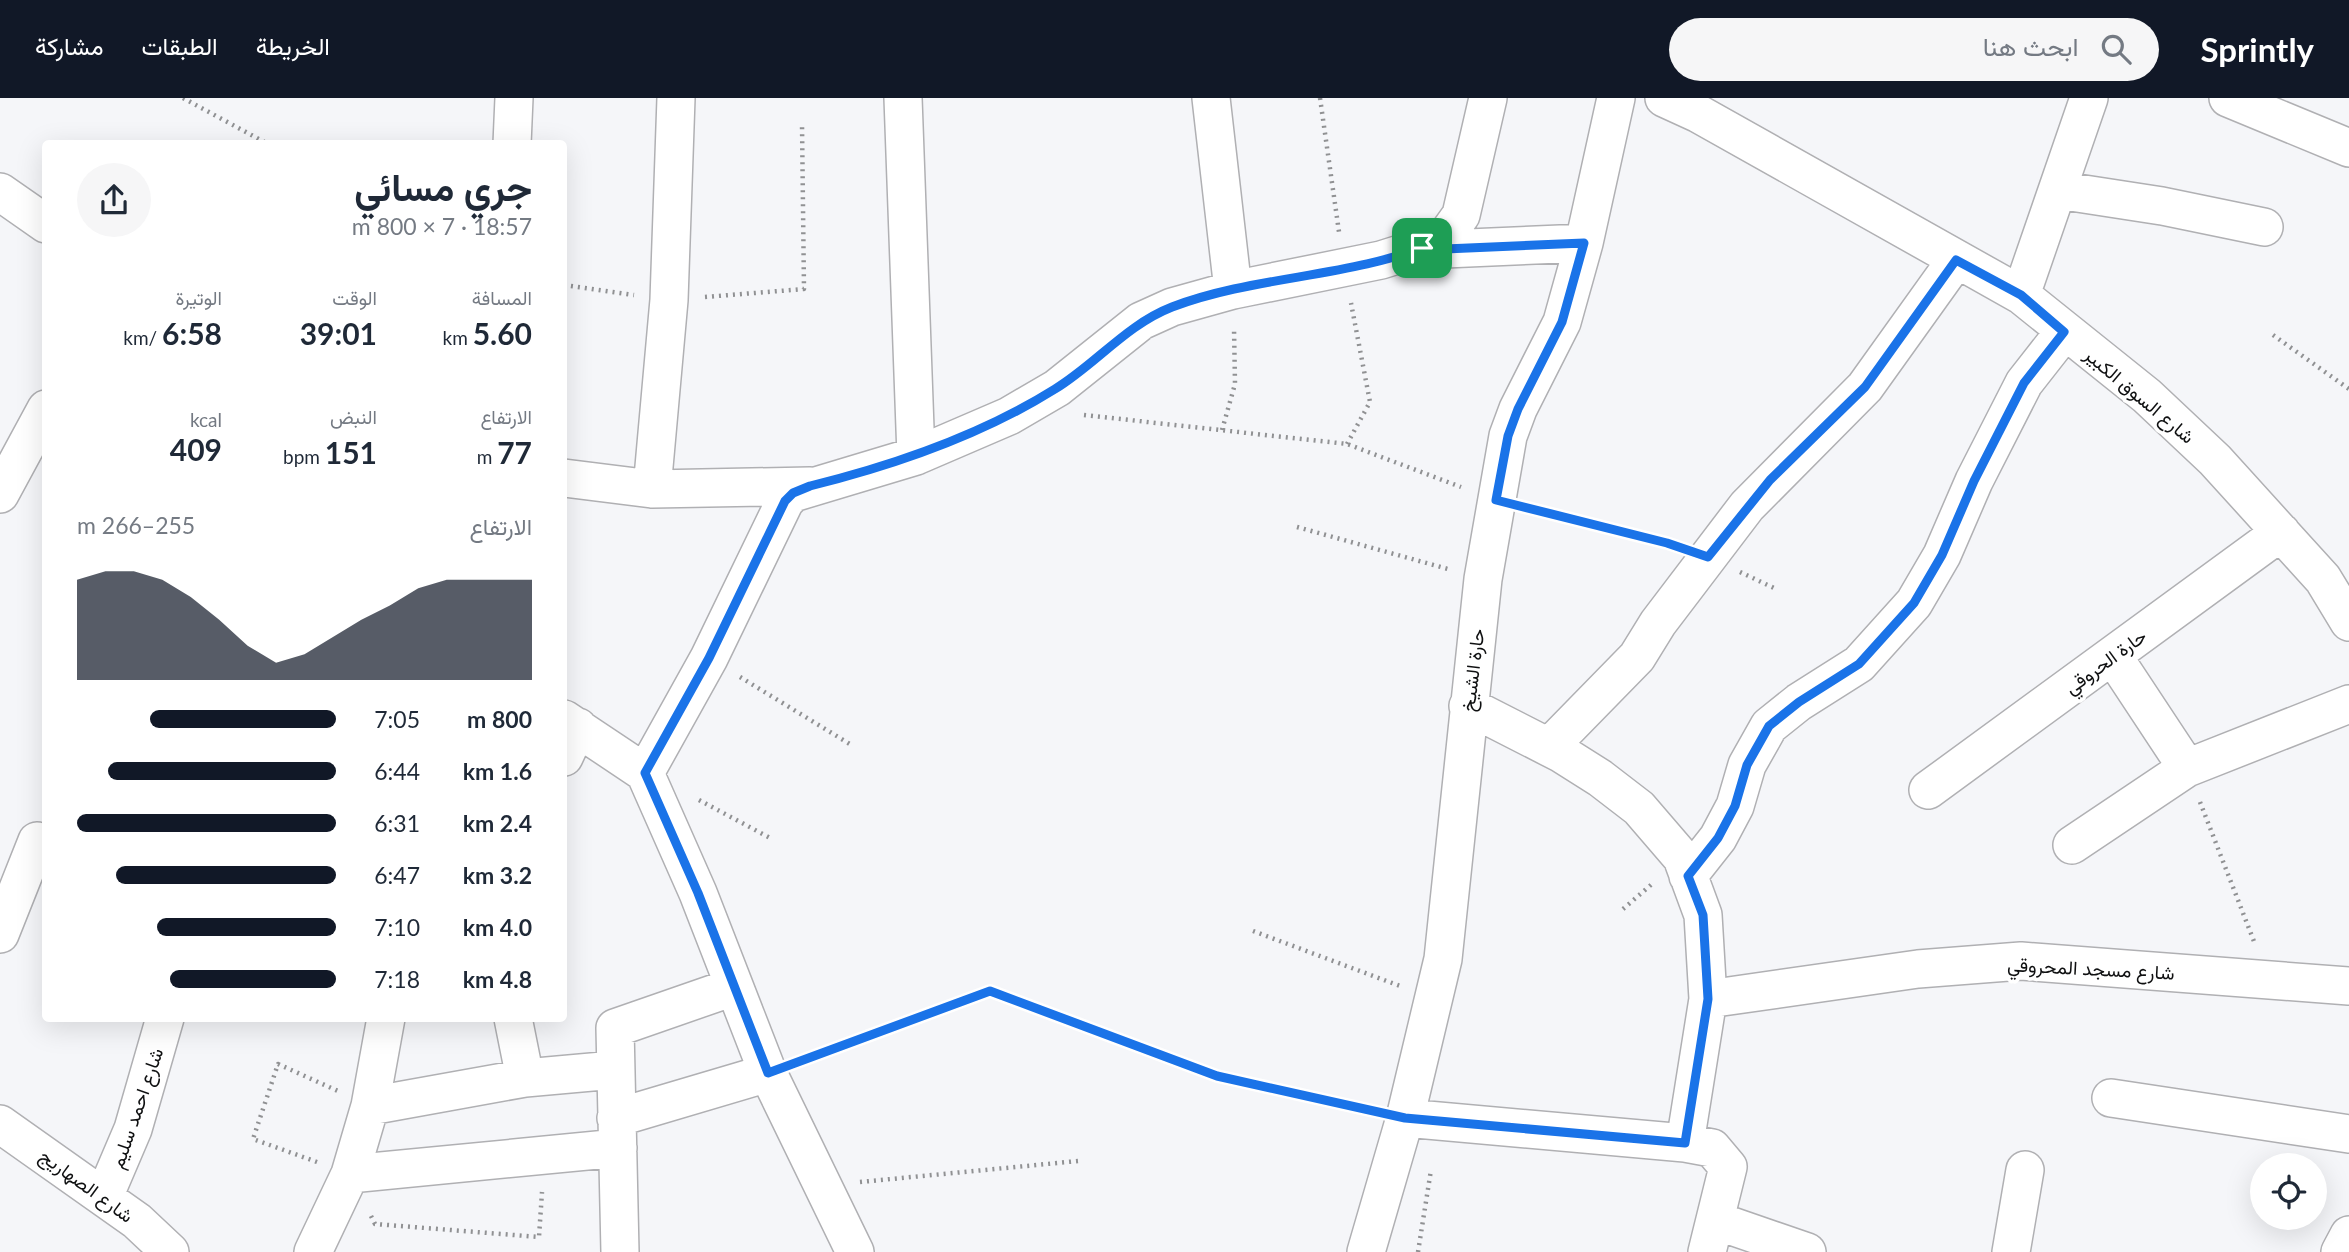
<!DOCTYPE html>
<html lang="ar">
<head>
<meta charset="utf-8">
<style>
	body { margin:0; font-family:Lato,Vazirmatn,sans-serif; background:#f6f6f7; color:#1f2937; direction:rtl; height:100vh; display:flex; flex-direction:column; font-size:26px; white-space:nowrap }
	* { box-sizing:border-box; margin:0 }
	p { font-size:23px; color:#747a83 }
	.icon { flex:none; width:38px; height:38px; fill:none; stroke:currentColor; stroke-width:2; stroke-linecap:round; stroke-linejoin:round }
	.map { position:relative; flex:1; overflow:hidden; direction:ltr }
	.drawer { position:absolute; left:42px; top:42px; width:525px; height:882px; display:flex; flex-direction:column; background:#fff; border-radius:7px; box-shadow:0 7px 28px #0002; direction:rtl }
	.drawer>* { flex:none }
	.tools { position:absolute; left:2250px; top:1055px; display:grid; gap:14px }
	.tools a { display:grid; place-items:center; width:77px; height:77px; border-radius:50%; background:#fff; box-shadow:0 7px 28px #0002; font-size:35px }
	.pin { position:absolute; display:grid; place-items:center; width:60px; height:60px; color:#fff; margin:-30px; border-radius:14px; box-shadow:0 4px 10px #0006 }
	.round { display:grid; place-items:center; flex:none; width:74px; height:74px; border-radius:37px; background:#f6f6f7 }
	.overview { display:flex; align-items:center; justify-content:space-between; height:119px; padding:0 35px }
	h1 { font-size:38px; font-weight:700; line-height:52px }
	.metrics { display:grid; grid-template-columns:repeat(3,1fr); gap:10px; height:119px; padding:7px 35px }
	.metrics div { display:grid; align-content:center }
	.metrics b { font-size:30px; font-weight:700 }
	.metrics small { font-size:19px; font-weight:400 }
	.metrics p { font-size:19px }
	.chart { height:196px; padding:14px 35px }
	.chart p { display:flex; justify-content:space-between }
	.chart svg { width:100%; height:126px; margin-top:7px; fill:#111827; opacity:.7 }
	ul { padding:0 35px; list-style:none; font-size:23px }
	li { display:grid; grid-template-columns:112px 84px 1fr; align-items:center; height:52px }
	li i { height:18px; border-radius:9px; background:#111827 }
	header { display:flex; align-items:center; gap:42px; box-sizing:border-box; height:98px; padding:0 35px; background:#111827; color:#fff }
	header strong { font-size:33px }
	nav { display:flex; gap:38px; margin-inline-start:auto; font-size:24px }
	.search { width:490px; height:63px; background:#f6f6f7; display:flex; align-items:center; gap:18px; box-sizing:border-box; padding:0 24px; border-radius:38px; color:#747a83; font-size:26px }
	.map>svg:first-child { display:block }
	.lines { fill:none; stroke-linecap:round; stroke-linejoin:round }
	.minor-casing { stroke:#b0b0b3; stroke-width:40 }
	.path { stroke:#909193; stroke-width:4.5; stroke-dasharray:2 5; stroke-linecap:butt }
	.minor { stroke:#fff; stroke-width:37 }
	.route-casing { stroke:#fff; stroke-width:14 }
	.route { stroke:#1a73e8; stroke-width:9 }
	.labels { text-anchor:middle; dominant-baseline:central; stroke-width:7; stroke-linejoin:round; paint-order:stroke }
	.street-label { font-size:19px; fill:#0f1011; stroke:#fff }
</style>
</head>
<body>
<header>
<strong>Sprintly</strong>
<div class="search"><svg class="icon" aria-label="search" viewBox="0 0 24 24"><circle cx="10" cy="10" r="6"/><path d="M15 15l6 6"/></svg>ابحث هنا</div>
<nav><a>الخريطة</a><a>الطبقات</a><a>مشاركة</a></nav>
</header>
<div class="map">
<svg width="2349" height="1154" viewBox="0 0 2349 1154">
	<rect width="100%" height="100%" fill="#f5f6f9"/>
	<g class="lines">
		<defs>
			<path id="minor" d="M903 0 916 358
				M1211 0 1233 192
				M1664 0 1699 16 2021 197 2147 298 2215 362 2323 481 2349 524
				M2228 0 2349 50
				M512 46 514 0
				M2058 92 2162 108 2264 129
				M0 94 46 126
				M1435 145 1445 151 1584 145
				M2021 197 2089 0
				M564 380 652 391 810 388
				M652 391 669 202 676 0
				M0 396 46 311
				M2113 558 2187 670
				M1468 608 1562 656 1600 680 1639 710 1682 760 1703 817 1708 901 1685 1045
				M564 621 645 675
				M1549 649 1637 559 1658 525 1747 408 1865 289 1956 162
				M564 659 578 629
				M645 675 709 560 785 403 793 395 916 358 1009 318 1057 290 1141 223 1172 209 1233 192 1381 162 1435 145 1446 138 1461 117 1488 0
				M645 675 698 795 768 975 855 1154
				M1928 692 2281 434
				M2072 747 2187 670 2349 606
				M1688 778 1718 740 1735 708 1747 667 1769 628 1799 604 1859 566 1914 505 1942 457 1974 383 2024 285 2064 234
				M0 836 37 743
				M1708 901 1918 871 2021 863 2349 888
				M513 920 525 980
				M2111 1000 2349 1036
				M370 1008 525 980 614 972
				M616 1020 768 975
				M1405 1020 1685 1045 1712 1050 1728 1069 1707 1154
				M0 1026 137 1123 170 1154
				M350 1076 618 1050
				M104 1099 133 1031 165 920
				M1717 1123 1807 1154
				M313 1154 350 1076 370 1008 386 920
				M620 1154 615 930 733 889
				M1366 1154 1405 1020 1443 861 1483 481 1508 338 1518 311 1562 224 1584 145 1616 0
				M2011 1154 2025 1072
				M2340 1154 2349 1137"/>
		</defs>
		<use href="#minor" class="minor-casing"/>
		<path class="path" d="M183 0 268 46
			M1320 0 1339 134
			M564 187 634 197
			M705 199 804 191 802 26
			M2273 237 2349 291
			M1084 317 1347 346 1461 389
			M1222 332 1235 286 1234 230
			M1347 346 1370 304 1351 205
			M1533 411 1674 447
			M1297 429 1448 471
			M1740 474 1774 490
			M740 579 853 648
			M699 702 772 741
			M2200 704 2255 846
			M1623 811 1652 786
			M1253 833 1400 888
			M801 963 990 893 1217 978 1370 1012
			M317 1064 253 1041 278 966 338 993
			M860 1084 1078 1063
			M371 1118 375 1126 539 1139 542 1094
			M1418 1154 1431 1072"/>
		<use href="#minor" class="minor"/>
	</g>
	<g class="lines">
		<defs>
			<path id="route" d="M1434 145 1445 151 1584 145 1562 224 1518 311 1508 338 1496 402 1667 445 1708 459 1770 382 1865 289 1956 162 2021 197 2064 234 2024 285 1974 383 1942 457 1914 505 1859 566 1799 604 1769 628 1747 667 1735 708 1718 740 1688 778 1703 817 1708 901 1685 1045 1405 1020 1217 978 990 893 768 975 698 795 645 675 709 560 785 403 793 395 810 388C895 367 980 338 1055 291 1096 266 1126 227 1172 209 1256 177 1351 180 1434 145Z"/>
		</defs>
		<use href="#route" class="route-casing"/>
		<use href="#route" class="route"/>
	</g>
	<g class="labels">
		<g class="street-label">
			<text transform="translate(2140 297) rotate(40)">شارع السوق الكبير</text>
			<text transform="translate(2105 563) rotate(-36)">حارة الحروقي</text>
			<text transform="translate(1472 572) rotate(-83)">حارة الشيخ</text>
			<text transform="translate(2091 870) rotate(3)">شارع مسجد المحروقي</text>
			<text transform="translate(136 1010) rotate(-71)">شارع احمد سليم</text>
			<text transform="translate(87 1087) rotate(36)">شارع الصهاريج</text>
		</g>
	</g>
</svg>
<div class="tools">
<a><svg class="icon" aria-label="locate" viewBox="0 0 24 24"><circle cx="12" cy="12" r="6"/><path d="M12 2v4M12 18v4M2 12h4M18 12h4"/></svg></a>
</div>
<div class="pin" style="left:1422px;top:150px;background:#1e9e55"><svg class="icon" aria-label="arrive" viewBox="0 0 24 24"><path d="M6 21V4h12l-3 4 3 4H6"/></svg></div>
<section class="drawer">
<div class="overview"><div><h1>جري مسائي</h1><p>18:57 · 7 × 800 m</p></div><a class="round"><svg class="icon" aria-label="share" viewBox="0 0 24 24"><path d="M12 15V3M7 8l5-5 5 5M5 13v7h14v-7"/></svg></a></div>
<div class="metrics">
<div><p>المسافة</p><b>5.60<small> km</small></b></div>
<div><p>الوقت</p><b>39:01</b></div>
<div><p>الوتيرة</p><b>6:58<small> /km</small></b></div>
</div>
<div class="metrics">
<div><p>الارتفاع</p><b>77<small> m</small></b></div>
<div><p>النبض</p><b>151<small> bpm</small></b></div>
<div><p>kcal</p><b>409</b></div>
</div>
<div class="chart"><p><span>الارتفاع</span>255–266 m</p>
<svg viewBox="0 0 160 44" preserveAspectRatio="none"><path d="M0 44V9L10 6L20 6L30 9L40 15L50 23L60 32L70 38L80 35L90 29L100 23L110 18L120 12L130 9L140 9L150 9L160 9V44z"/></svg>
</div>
<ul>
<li><b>800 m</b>7:05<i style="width:72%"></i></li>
<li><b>1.6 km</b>6:44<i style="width:88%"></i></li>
<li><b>2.4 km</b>6:31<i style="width:100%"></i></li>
<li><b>3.2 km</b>6:47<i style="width:85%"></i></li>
<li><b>4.0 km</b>7:10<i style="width:69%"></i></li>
<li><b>4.8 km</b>7:18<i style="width:64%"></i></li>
</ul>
</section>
</div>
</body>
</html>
